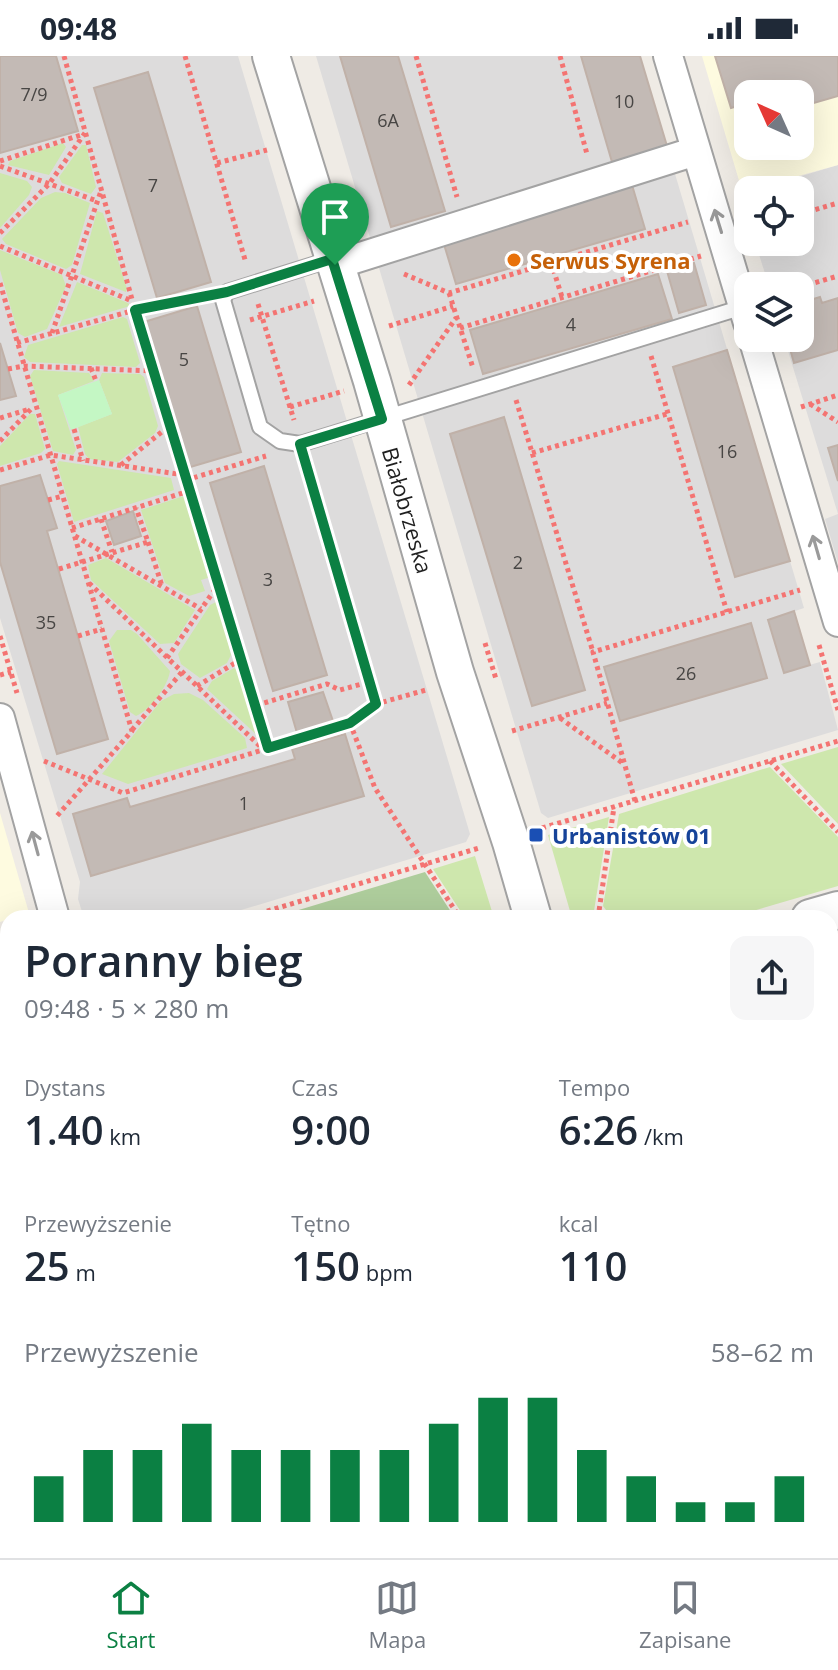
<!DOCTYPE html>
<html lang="pl">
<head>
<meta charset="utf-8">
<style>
	body { margin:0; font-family:"Open Sans",sans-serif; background:#f6f6f7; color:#1f2937; height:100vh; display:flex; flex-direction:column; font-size:30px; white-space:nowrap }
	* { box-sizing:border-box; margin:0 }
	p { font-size:26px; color:#747a83 }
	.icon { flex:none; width:44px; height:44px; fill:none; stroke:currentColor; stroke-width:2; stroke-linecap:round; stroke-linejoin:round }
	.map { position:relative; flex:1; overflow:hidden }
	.sheet { position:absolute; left:0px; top:854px; width:838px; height:648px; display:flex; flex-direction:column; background:#fff; border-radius:24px 24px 0 0; box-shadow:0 8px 32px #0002 }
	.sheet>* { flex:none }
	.needle { width:52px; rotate:315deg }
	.buttons { position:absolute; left:734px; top:24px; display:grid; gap:16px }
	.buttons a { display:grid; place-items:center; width:80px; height:80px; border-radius:16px; background:#fff; box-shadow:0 8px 32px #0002; font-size:40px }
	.pin { position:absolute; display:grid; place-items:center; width:68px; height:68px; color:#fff; margin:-82px -34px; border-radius:50% 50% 50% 0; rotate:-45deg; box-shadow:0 0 8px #0007 }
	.pin .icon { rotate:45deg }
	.round { display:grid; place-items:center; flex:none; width:84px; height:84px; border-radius:16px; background:#f6f6f7 }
	.head { display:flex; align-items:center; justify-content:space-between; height:136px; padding:0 24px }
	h1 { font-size:44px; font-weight:600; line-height:60px }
	.figures { display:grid; grid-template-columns:repeat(3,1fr); gap:12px; height:136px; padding:8px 24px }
	.figures div { display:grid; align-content:center }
	.figures b { font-size:40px; font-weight:600 }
	.figures small { font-size:22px; font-weight:400 }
	.figures p { font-size:22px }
	.chart { height:224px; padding:16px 24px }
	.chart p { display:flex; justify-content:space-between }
	.chart svg { width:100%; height:144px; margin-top:8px; stroke:#0b8043; stroke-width:6 }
	.status { display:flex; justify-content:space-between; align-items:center; height:56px; padding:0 40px; background:#fff; direction:ltr }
	.status svg { height:22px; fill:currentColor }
	.tab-bar { display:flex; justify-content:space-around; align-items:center; height:112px; border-top:2px solid #e0e1e3; background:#fff; font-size:22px; color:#747a83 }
	.tab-bar a { display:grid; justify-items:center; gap:4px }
	.tab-bar .current { color:#0b8043 }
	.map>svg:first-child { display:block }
	.residential { fill:#dddcdc }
	.education { fill:#fefbe0; fill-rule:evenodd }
	.grass { fill:#cee7ad }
	.forest { fill:#aecd9c }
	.park { fill:#c4f7c4 }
	.parking { fill:#dfdfdf }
	.building { fill:#c3bab5; stroke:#c0b1a8; stroke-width:2 }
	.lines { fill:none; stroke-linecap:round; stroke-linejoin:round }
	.service-casing { stroke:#a3a3a3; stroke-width:18 }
	.minor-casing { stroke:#a3a3a3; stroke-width:32 }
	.tertiary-casing { stroke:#a3a3a3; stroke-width:40 }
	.path { stroke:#f47472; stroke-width:5; stroke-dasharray:4 4; stroke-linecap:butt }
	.service { stroke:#fff; stroke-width:14 }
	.minor { stroke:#fff; stroke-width:28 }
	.tertiary { stroke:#fff; stroke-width:36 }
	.oneway { stroke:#9a9a9a }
	.route-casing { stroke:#fff; stroke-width:16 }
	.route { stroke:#0b8043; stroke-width:10 }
	.food-dot { fill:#e8710a; stroke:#fff; stroke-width:3 }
	.transit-dot { fill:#1a4fb4; stroke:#fff; stroke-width:3 }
	.labels { text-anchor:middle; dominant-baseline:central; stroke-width:8; stroke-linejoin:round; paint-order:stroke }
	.number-label { font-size:18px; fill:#484644 }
	.food-label { font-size:22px; font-weight:bold; fill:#c56008; stroke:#fff; text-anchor:start }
	.street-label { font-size:22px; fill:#1f1f1f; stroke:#fff }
	.transit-label { font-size:22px; font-weight:bold; fill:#164399; stroke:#fff; text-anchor:start }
</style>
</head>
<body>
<div class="status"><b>09:48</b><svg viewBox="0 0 49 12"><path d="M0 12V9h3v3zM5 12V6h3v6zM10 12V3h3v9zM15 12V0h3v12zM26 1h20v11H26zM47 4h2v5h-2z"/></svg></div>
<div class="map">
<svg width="838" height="1502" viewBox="0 0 838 1502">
	<rect width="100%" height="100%" fill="#efebe5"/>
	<path class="residential" d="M0 0H238L470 778 466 786 215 862H84L78 843 80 826 0 562Z
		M316 0H640L804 552 768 564 784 616 820 606 838 674 548 762 541 757Z
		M838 109V507L825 463 838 458 784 282H800V230H769L755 186H800V134H755Z
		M838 975V1502H763L761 1494H830V978Z
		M8 1158V1494H681L684 1502H0V1161Z"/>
	<path class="education" d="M702 0H838V109L748 134 743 138ZM748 38H800V90H748Z
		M0 757 29 857 0 866Z"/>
	<path class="grass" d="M63 87 66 91 49 119 8 109 10 105Z
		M82 89H86L96 131 91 138 62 127 59 121Z
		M0 117 27 125 32 131 29 139 0 172Z
		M55 136 65 137 90 147 72 209 66 213 6 188 2 183 41 142Z
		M97 155 103 157 127 233 126 236 80 218Z
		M0 194 62 219 66 230 47 273 25 281 18 277 0 214Z
		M77 226 128 247 130 250 59 271Z
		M123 261 127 263 140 307 136 311 30 306 24 301 28 289Z
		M34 314 89 317 94 325 58 339 76 394 73 399 53 395 30 320Z
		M102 317 140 318 144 321 158 370 155 377 118 406 89 403 85 398 78 371 112 358 99 324Z
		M30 358H35L45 393 41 397 0 410V390Z
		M59 405 171 422 174 434 74 466 57 408Z
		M187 439 211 521 201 524 205 535 189 540 165 527 141 454Z
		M106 502 195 554 174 587 160 588 91 524 88 509Z
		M216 546 219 548 231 599 227 607 200 622 181 608 178 598 210 549Z
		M117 574H131L137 578 170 615C168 630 150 654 136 660L130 656 109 585Z
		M234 612 242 617 261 683 207 633 212 625Z
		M189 637 203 644 245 682 247 692 128 728 102 718 161 645 174 638Z
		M838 691V768L781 708Z
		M770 711 838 781V830L729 862H612L603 850 619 758Z
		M609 761 594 855 591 859 572 862 548 779Z
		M475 800 494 862H465L433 813Z"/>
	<path class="forest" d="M425 816 455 862H272Z"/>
	<path class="park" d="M99 324 112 358 71 374 58 339Z"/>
	<path class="parking" d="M8 941V1065L0 1067V943Z"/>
	<path class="building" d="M0 0H56L78 75 0 97Z
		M340 0H398L445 155 391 171Z
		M581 0H640L667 90 612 106Z
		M715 0H838V40L800 51V38H748V47L731 52Z
		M148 16 211 226 157 242 94 32Z
		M632 129 645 173 456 228 443 185Z
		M694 207 706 249 679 257 667 215Z
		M658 218 672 263 483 318 470 274Z
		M820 241 822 247 838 242V294L794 307 787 282H800V253L809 251 807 245Z
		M197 250 241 396 187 412 144 266Z
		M0 287 16 340 0 344Z
		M727 294 790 505 735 521 673 311Z
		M504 361 585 634 532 650 450 378Z
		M838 389V425L828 392Z
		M264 410 327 619 273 635 210 427Z
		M40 419 57 472 47 475 108 683 57 698 0 506V430Z
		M133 455 141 480 114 489 106 465Z
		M794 555 810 609 784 617 768 564Z
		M751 567 767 622 620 665 604 611Z
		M323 636 333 665 297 677 288 646Z
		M345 678 364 740 91 820 73 758 127 742 130 751 295 703 292 693Z
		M830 921 838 943V969L830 971Z
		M8 1375V1494H80L53 1502H0V1377Z
		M838 1416V1502H798L796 1494H830V1419Z
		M322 1494H367L345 1502H338L336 1497 324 1500Z
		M483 1494H512L514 1502H486Z"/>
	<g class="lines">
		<defs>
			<path id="service" d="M332 203 227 236 223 244 260 371 280 385 300 388 743 251
				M233 1494 235 1502"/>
			<path id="minor" d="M668 0 748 267
				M335 209 696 95
				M753 282 838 566
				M0 662 55 862
				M830 1378 838 1376
				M714 1494 717 1502"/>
			<path id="tertiary" d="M271 0 372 325 455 616 511 786 533 862
				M810 862 838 854
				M0 1104 8 1102"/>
		</defs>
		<use href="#service" class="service-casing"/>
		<use href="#minor" class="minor-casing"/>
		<use href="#tertiary" class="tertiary-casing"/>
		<path class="path" d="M64 0 135 254 254 650 327 628 340 634 369 626
			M185 0 246 207
			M416 0 457 141
			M560 0 587 98
			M0 105 84 78
			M217 107 267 94
			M0 110 97 145
			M800 158 838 147
			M0 177 49 128 85 77
			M0 190 132 245
			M551 206 562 241
			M404 218 449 237 688 166
			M0 227 132 675 57 760
			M800 231 838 220
			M449 237 473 312
			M258 248 294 364
			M250 264 314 245
			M389 270 453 250
			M460 272 701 200
			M52 277 101 135
			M17 287 135 254 202 241
			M651 300 727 556
			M91 312 96 325
			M8 313 24 310 154 315
			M409 329 456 262
			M516 344 593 596
			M810 348 838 366
			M290 351 344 335
			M801 351 838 339
			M0 362 30 353
			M74 373 83 405
			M0 385 31 353
			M532 397 667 358
			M121 409 169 370
			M306 409 376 648 426 634
			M0 414 51 399 184 419
			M186 424 266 400
			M48 444 63 440
			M101 463 112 496
			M72 472 189 435
			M75 480 201 553
			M148 486 162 530
			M59 513 148 486 136 452
			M89 527 264 694
			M0 580 17 637
			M78 580 102 573
			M485 587 496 623
			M819 589 838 654
			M167 602 218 529
			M0 619 11 616
			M197 630 240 604
			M376 648 350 667 375 732 460 862
			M254 650 268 692
			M560 662 624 708
			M132 674 182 616
			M512 675 607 647
			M44 705 123 737 350 667
			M770 705 838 776
			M635 745 593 596 800 534
			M542 772 838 685
			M244 862 479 792
			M598 862 614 751
			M0 934 8 931
			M830 982 838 980
			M830 1082 838 1071
			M0 1150 8 1148
			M830 1185 838 1189
			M0 1212 8 1209
			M830 1246 838 1235
			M830 1287 838 1285
			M0 1323 8 1347
			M175 1494 177 1502
			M105 1502 133 1494"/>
		<use href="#service" class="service"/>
		<use href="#minor" class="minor"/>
		<use href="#tertiary" class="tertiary"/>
	</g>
	<defs><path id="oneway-shaft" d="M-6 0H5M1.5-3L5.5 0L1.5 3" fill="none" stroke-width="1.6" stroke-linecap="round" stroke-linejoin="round" transform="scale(2)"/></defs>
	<g class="oneway">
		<use href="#oneway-shaft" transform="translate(718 165) rotate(-107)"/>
		<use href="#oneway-shaft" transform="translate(816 491) rotate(-106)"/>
		<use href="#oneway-shaft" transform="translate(35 787) rotate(-105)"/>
	</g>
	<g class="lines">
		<defs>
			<path id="route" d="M332 203 382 363 300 388 376 648 350 667 268 692 135 254 227 236Z"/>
		</defs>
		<use href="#route" class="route-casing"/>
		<use href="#route" class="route"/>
	</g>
	<circle class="food-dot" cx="514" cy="204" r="8"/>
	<rect class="transit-dot" x="528" y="771" width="16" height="16" rx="4"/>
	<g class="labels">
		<g class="number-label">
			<text x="34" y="38">7/9</text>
			<text x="624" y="45">10</text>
			<text x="388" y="64">6A</text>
			<text x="153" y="129">7</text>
			<text x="571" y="268">4</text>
			<text x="184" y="303">5</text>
			<text x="727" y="395">16</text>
			<text x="518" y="506">2</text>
			<text x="268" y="523">3</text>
			<text x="46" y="566">35</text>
			<text x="686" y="617">26</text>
			<text x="244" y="747">1</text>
		</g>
		<g class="food-label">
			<text x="530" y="204">Serwus Syrena</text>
		</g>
		<g class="street-label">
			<text transform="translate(408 454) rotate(74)">Białobrzeska</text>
		</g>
		<g class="transit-label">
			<text x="552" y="779">Urbanistów 01</text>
		</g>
	</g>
</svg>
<div class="buttons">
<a><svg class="needle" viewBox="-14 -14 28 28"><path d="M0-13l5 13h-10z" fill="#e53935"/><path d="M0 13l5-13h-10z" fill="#747a83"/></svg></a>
<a><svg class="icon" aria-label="locate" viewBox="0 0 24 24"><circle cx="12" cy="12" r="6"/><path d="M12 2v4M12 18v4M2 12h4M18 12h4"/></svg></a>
<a><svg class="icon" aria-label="layers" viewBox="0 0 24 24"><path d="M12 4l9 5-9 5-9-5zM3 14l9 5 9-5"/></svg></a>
</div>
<div class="pin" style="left:335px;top:209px;background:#1e9e55"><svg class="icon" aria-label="arrive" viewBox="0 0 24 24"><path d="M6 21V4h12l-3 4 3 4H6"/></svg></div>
<section class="sheet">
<div class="head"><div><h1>Poranny bieg</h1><p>09:48 · 5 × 280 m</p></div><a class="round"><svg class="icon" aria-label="share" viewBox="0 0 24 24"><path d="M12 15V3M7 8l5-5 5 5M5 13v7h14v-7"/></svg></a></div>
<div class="figures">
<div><p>Dystans</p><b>1.40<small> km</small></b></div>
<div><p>Czas</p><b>9:00</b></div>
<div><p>Tempo</p><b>6:26<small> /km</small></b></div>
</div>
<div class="figures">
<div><p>Przewyższenie</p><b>25<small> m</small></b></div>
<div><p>Tętno</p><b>150<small> bpm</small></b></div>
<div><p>kcal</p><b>110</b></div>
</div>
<div class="chart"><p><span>Przewyższenie</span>58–62 m</p>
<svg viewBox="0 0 160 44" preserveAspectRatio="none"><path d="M5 44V30M15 44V22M25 44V22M35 44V14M45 44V22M55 44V22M65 44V22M75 44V22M85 44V14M95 44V6M105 44V6M115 44V22M125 44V30M135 44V38M145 44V38M155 44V30"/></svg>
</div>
</section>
</div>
<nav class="tab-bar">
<a class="current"><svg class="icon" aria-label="home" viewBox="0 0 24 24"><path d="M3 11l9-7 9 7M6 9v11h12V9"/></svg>Start</a>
<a><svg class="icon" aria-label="map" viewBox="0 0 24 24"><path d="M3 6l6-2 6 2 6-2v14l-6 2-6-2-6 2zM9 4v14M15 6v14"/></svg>Mapa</a>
<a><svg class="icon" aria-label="saved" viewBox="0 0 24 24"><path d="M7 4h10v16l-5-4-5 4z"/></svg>Zapisane</a>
</nav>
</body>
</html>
